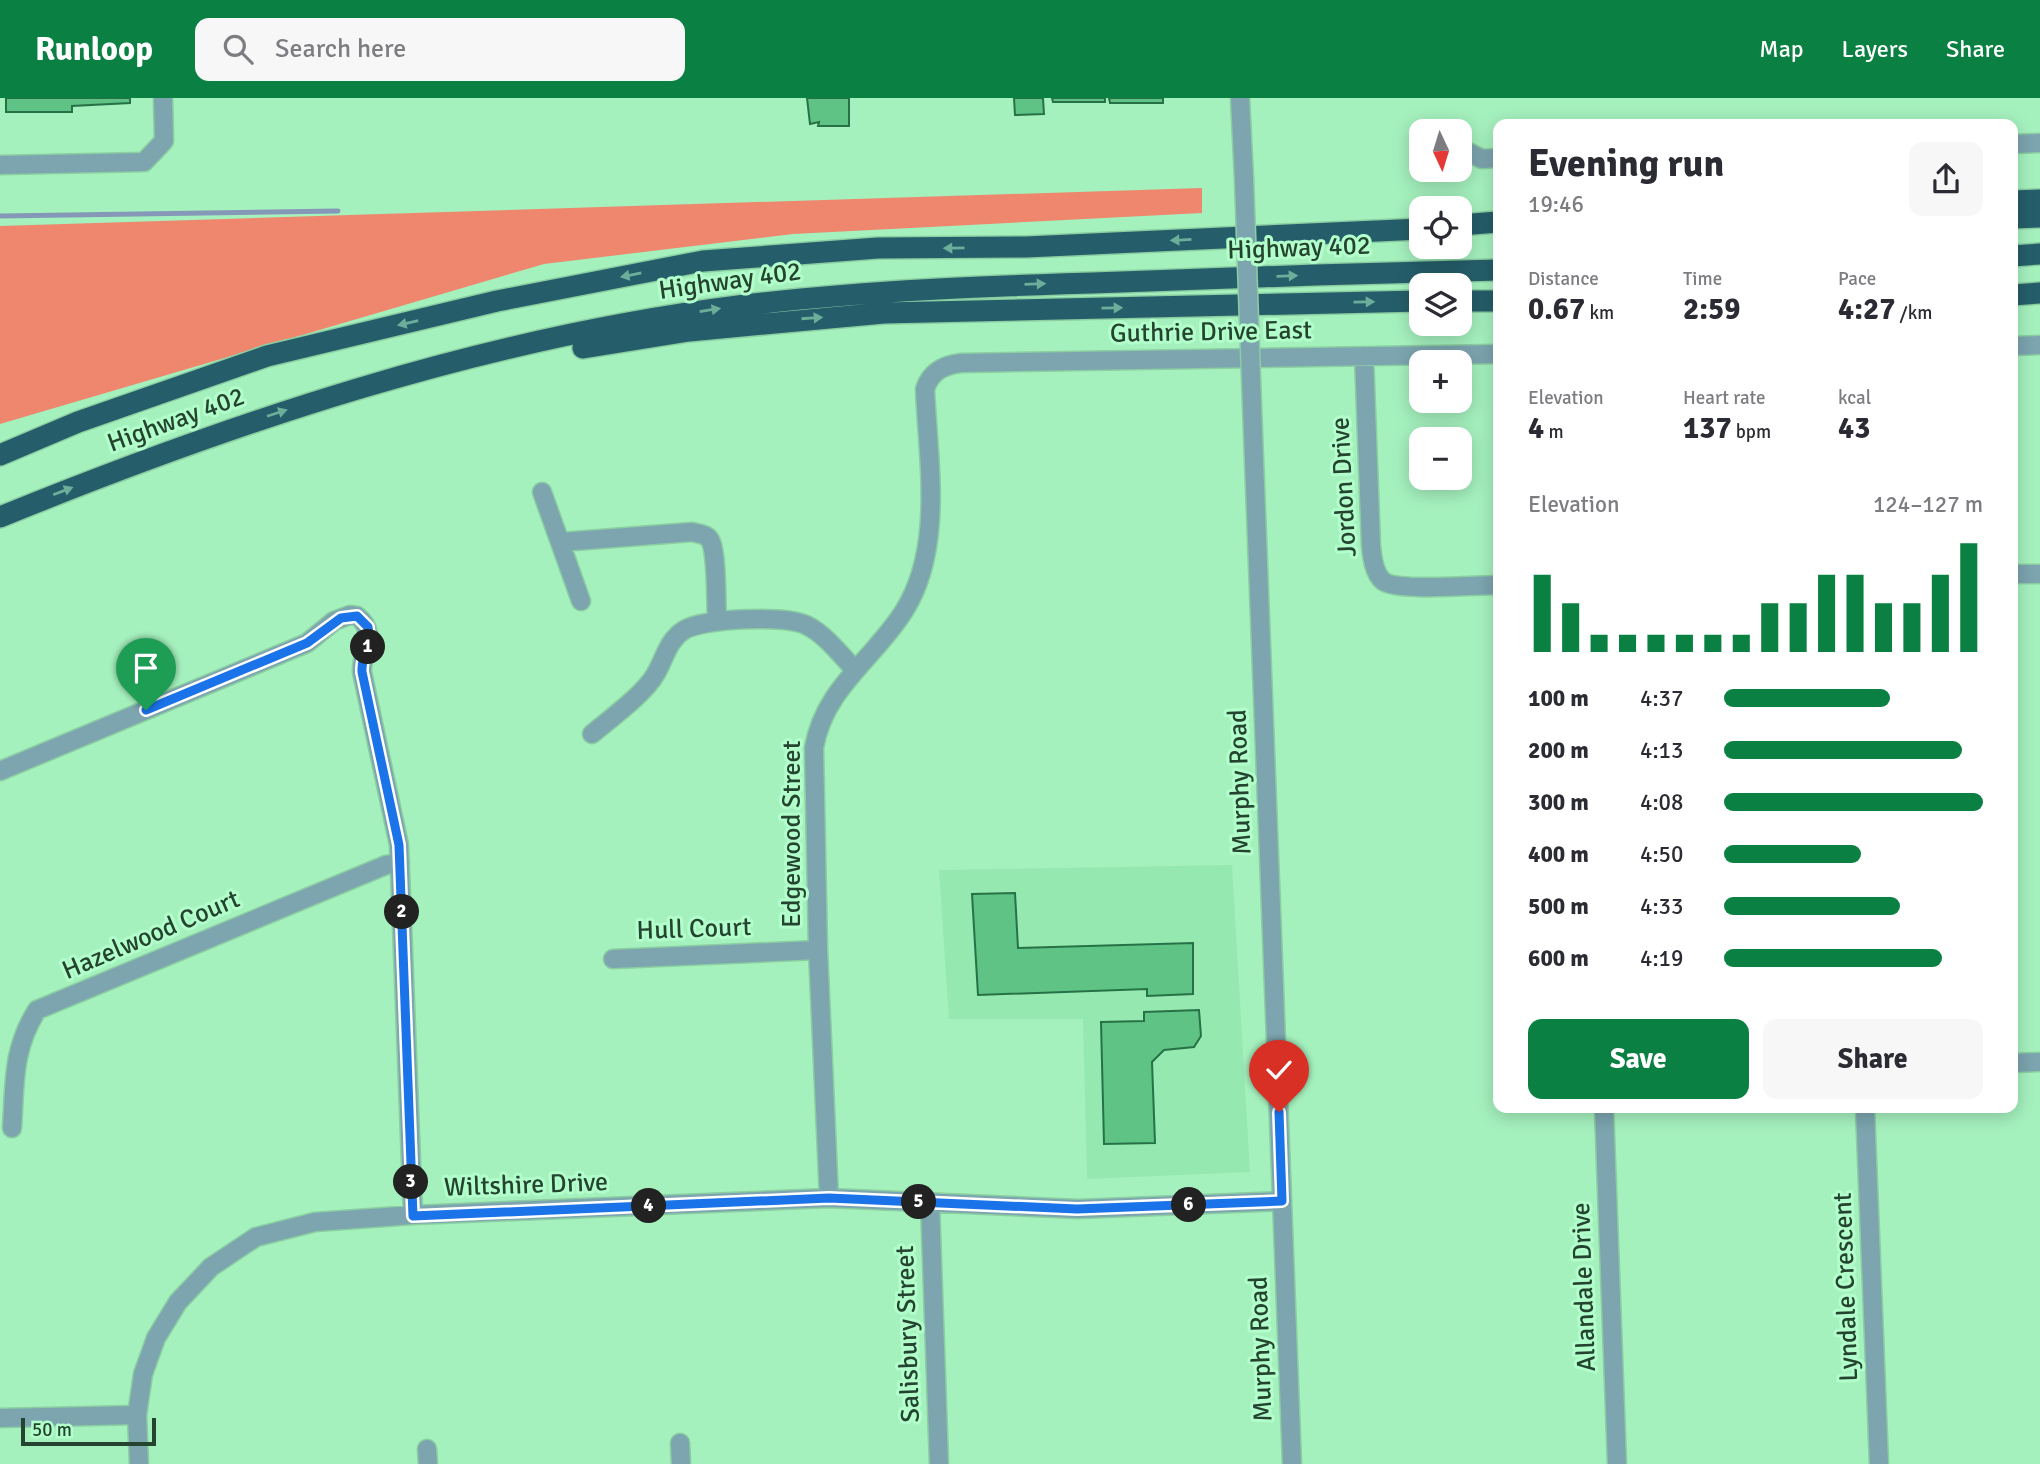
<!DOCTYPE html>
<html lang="en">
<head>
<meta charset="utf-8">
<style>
	body { margin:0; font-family:Signika,sans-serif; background:#f7f7f7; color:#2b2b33; height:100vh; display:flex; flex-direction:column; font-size:26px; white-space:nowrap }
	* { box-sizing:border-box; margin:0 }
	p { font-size:23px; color:#7c7c81 }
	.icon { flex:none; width:38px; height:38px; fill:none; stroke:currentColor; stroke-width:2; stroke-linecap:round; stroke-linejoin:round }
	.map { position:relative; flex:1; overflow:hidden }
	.sheet { position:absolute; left:1493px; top:21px; width:525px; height:994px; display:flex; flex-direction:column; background:#fff; border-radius:14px; box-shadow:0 4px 18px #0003 }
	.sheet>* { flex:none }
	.needle { width:46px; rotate:176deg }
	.tools { position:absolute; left:1409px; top:21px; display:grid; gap:14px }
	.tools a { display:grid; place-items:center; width:63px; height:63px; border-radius:14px; background:#fff; box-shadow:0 4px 18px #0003; font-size:35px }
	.scale { position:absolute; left:21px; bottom:18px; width:135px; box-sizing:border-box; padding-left:7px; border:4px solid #254430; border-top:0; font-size:19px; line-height:24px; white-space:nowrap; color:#254430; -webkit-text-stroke:5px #b2ffcb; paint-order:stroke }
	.pin { position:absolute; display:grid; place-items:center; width:60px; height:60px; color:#fff; margin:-72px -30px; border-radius:50% 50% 50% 0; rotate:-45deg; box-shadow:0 0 7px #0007 }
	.pin .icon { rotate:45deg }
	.km { position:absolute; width:35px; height:35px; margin:-18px; border-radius:50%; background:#222; color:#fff; font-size:19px; line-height:35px; text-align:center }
	.round { display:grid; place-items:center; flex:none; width:74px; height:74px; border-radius:14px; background:#f7f7f7 }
	.headline { display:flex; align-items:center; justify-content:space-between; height:119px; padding:0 35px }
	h1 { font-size:38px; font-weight:700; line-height:52px }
	.metrics { display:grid; grid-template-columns:repeat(3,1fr); gap:10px; height:119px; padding:7px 35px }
	.metrics div { display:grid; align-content:center }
	.metrics b { font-size:30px; font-weight:700 }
	.metrics small { font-size:19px; font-weight:400 }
	.metrics p { font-size:19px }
	.chart { height:196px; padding:14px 35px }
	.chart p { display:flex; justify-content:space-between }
	.chart svg { width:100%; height:126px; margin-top:7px; stroke:#0b8043; stroke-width:6 }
	.primary-button { display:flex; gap:14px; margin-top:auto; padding:14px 35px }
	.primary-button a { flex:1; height:80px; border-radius:14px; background:#0b8043; color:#fff; font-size:28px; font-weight:700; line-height:80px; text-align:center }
	.primary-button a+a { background:#f7f7f7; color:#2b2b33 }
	ul { padding:0 35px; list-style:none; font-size:23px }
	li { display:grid; grid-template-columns:112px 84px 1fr; align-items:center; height:52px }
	li i { height:18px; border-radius:9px; background:#0b8043 }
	header { display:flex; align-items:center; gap:42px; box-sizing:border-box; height:98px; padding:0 35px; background:#0b8043; color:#fff }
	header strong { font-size:33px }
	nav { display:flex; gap:38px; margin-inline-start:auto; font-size:24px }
	.search { width:490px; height:63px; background:#f7f7f7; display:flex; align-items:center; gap:18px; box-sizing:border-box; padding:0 24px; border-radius:14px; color:#7c7c81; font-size:26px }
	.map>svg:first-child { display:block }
	.built { fill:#95e8b0 }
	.forest { fill:#ee876e }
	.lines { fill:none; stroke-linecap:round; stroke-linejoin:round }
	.stream { stroke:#8698b8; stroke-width:5 }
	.building { fill:#5ec384; stroke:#267246; stroke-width:2 }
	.minor-casing { stroke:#8bcea2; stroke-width:21 }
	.tertiary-casing { stroke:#8bcea2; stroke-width:21 }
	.motorway-casing { stroke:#8bcea2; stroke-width:24 }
	.minor { stroke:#7ca5af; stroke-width:18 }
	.tertiary { stroke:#7ca5af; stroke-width:18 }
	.motorway { stroke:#255e6a; stroke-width:21 }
	.tertiary-bridge-casing { stroke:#8bcea2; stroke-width:21; stroke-linecap:butt }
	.tertiary-bridge { stroke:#7ca5af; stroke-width:18 }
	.oneway { fill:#6cae9a }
	.route-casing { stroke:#fff; stroke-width:14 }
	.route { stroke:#1a73e8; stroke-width:9 }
	.labels { text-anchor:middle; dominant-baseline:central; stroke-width:6; stroke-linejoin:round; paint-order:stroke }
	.street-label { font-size:26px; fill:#254430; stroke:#b2ffcb }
</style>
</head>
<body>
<header>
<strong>Runloop</strong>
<div class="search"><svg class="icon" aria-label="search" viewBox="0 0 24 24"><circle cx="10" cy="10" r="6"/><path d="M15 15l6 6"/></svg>Search here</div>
<nav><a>Map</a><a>Layers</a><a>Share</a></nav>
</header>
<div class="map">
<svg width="2040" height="1366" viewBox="0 0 2040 1366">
	<rect width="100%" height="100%" fill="#a5f1be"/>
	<path class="built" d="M1232 767 1250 1074 1087 1081 1083 921H949L939 772Z"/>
	<path class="forest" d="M1202 90V115L793 136 544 166 0 326V128Z"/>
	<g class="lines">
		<path class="stream" d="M0 118 338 113"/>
	</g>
	<path class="building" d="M6 0H130V5L72 8V14H6Z
		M807 0H849V28H818L819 24 810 26Z
		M1014 0H1043L1044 16 1015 17Z
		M1052 0H1105V4H1053Z
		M1109 0H1163V5H1110Z
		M1015 795 1018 850 1193 845V896L1147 898V891L978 897 972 796Z
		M1199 912 1201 938 1194 949 1164 952 1152 964 1155 1045 1104 1046 1101 924 1144 923V914Z"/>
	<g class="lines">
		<defs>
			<path id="minor" d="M2012 46 2040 45
				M1460 50 1482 61 1498 60
				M0 67 144 64 164 43 163 0
				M2012 248 2040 247
				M1364 258 1371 447C1372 459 1374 475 1383 483 1397 494 1477 487 1498 487
				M542 394 581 503
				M561 444 692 434C700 436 708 436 711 444 717 458 716 505 717 523
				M2012 476H2040
				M592 636C610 621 644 596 655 577 665 561 667 543 684 532 705 520 785 517 806 527 825 536 840 556 854 571
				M0 673 307 545 334 523 350 517 357 518C379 535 361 553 362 574L399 747 413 1117
				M613 861 818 852
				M2012 965 2040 964
				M1604 1010 1617 1366
				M1865 1010 1879 1366
				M12 1030C15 985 12 952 37 912L386 767 400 765
				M829 1100 818 852 814 650C824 590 874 561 904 513 944 450 928 362 925 291 931 273 944 267 961 265L1498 256
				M930 1105 939 1366
				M0 1320 137 1317
				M680 1345 681 1366
				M427 1351 428 1366
				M139 1366 137 1317 143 1276 156 1240 178 1204 211 1169 256 1139 315 1124 413 1117 829 1100 1078 1111 1282 1103"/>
			<path id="tertiary" d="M1240 0 1244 81
				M1252 308 1292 1366"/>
			<path id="motorway" d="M2012 103 2040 102
				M2012 120 2040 119
				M1460 127 1498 124
				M2012 158 2040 156
				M2012 197 2040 195
				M1460 203H1498
				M583 250 689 233 884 215 1421 203
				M0 357 78 324 267 258 497 203 703 163 878 150 1026 149 1421 131
				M0 419C236 323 484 240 738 208 865 192 993 188 1121 184 1247 179 1372 175 1498 172"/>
		</defs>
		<use href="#minor" class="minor-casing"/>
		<use href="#tertiary" class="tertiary-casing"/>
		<use href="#motorway" class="motorway-casing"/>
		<use href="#minor" class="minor"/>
		<use href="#tertiary" class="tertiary"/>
		<use href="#motorway" class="motorway"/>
		<defs>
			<path id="tertiary-bridge" d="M1244 81 1252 308"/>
		</defs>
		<use href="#tertiary-bridge" class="tertiary-bridge-casing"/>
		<use href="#tertiary-bridge" class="tertiary-bridge"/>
	</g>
	<defs><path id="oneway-solid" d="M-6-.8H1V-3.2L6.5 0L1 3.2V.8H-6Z" transform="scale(1.75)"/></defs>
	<g class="oneway">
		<use href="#oneway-solid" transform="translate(1181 142) rotate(177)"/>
		<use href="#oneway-solid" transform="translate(954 150) rotate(179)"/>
		<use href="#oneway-solid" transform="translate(631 177) rotate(169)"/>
		<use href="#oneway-solid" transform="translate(1287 178) rotate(-2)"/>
		<use href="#oneway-solid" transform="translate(1035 186) rotate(-2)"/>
		<use href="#oneway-solid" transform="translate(1364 204) rotate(-1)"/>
		<use href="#oneway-solid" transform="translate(1112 210) rotate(-1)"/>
		<use href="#oneway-solid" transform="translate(710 212) rotate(-9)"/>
		<use href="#oneway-solid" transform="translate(812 220) rotate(-4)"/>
		<use href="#oneway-solid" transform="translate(408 225) rotate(167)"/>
		<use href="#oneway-solid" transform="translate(277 315) rotate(-18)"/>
		<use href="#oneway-solid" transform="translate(63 393) rotate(-21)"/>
	</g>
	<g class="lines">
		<defs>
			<path id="route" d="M146 612 307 545 341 520 357 518 368 529C371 546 361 558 362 574L399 747 413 1118 829 1100 1077 1111 1282 1103 1279 1014"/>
		</defs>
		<use href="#route" class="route-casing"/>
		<use href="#route" class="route"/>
	</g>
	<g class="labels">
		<g class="street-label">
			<text transform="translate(1299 150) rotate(-2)">Highway 402</text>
			<text transform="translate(730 183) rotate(-8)">Highway 402</text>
			<text transform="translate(1211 234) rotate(-1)">Guthrie Drive East</text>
			<text transform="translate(176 322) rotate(-20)">Highway 402</text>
			<text transform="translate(1344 389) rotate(-93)">Jordon Drive</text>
			<text transform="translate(1240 684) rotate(-92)">Murphy Road</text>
			<text transform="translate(792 736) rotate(-90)">Edgewood Street</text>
			<text transform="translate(694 831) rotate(-2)">Hull Court</text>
			<text transform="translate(151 837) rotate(-23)">Hazelwood Court</text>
			<text transform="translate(526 1087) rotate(-2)">Wiltshire Drive</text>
			<text transform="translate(1584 1189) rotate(-92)">Allandale Drive</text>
			<text transform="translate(1846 1189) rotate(-92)">Lyndale Crescent</text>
			<text transform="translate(908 1236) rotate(-92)">Salisbury Street</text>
			<text transform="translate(1261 1251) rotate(-92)">Murphy Road</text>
		</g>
	</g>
</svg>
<div class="tools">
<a><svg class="needle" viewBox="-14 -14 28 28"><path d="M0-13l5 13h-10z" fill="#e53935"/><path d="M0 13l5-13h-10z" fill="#7c7c81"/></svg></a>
<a><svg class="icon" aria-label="locate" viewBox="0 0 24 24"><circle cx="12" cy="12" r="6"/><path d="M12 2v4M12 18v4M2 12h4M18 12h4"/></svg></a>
<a><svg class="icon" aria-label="layers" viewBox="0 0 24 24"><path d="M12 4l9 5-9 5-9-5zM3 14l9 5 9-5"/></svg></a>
<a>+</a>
<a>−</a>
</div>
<div class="scale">50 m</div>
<div class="pin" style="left:146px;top:612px;background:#1e9e55"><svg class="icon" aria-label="arrive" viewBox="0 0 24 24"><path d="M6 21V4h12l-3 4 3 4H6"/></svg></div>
<div class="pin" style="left:1279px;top:1014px;background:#d93025"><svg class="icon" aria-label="check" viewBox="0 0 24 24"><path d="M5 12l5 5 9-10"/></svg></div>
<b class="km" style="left:368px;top:549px">1</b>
<b class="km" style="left:402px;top:814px">2</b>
<b class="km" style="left:411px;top:1084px">3</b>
<b class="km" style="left:649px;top:1108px">4</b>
<b class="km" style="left:919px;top:1104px">5</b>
<b class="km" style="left:1189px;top:1107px">6</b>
<section class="sheet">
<div class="headline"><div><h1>Evening run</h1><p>19:46</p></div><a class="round"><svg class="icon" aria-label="share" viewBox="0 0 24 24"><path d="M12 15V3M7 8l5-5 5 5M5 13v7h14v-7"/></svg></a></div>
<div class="metrics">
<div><p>Distance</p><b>0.67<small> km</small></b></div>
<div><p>Time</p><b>2:59</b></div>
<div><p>Pace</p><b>4:27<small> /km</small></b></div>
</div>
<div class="metrics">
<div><p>Elevation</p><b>4<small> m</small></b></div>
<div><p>Heart rate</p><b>137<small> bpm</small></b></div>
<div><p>kcal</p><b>43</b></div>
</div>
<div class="chart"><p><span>Elevation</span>124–127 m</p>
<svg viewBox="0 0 160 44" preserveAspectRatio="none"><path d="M5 44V17M15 44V27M25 44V38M35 44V38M45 44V38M55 44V38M65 44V38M75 44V38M85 44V27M95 44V27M105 44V17M115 44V17M125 44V27M135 44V27M145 44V17M155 44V6"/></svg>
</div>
<ul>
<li><b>100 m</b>4:37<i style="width:64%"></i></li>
<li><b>200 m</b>4:13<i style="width:92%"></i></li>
<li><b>300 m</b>4:08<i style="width:100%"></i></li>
<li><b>400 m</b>4:50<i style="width:53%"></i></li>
<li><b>500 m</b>4:33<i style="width:68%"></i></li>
<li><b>600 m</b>4:19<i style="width:84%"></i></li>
</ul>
<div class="primary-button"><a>Save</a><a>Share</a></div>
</section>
</div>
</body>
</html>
